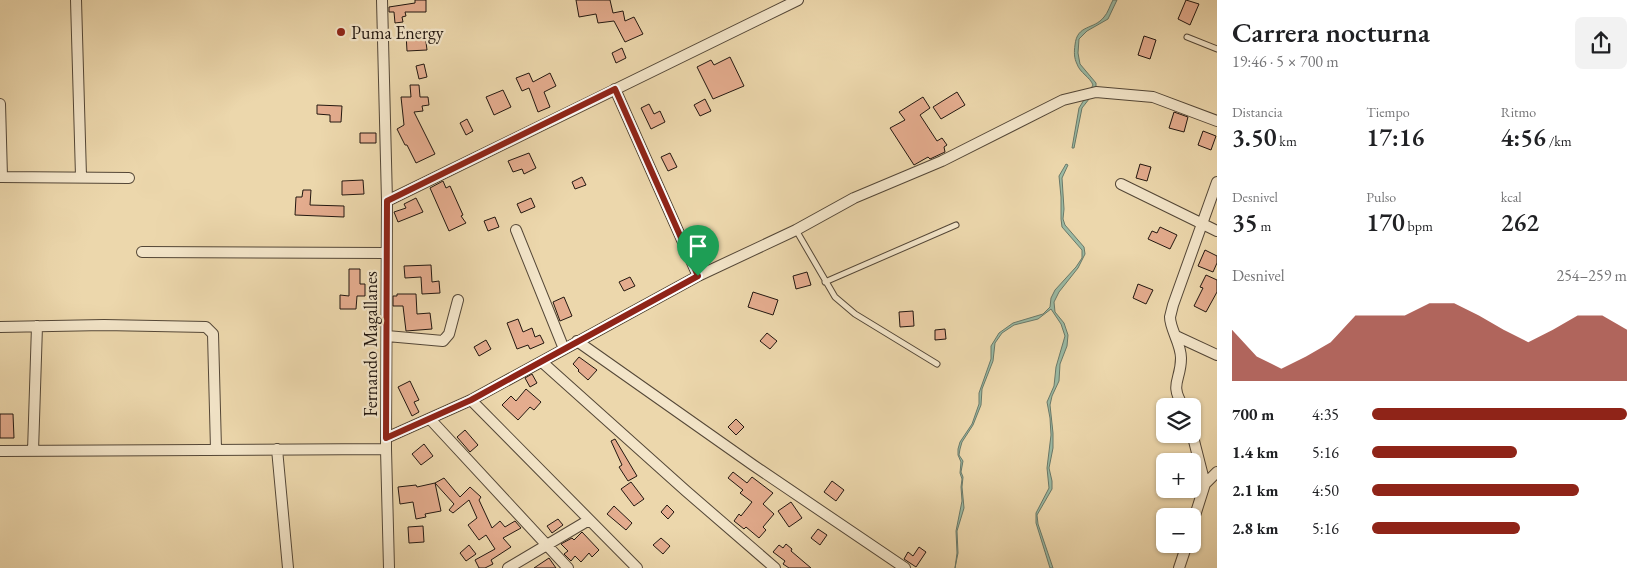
<!DOCTYPE html>
<html lang="es">
<head>
<meta charset="utf-8">
<style>
	body { margin:0; font-family:"EB Garamond",serif; background:#f2f2f2; color:#202124; height:100vh; display:flex; flex-direction:column; font-size:19px; white-space:nowrap }
	* { box-sizing:border-box; margin:0 }
	p { font-size:16px; color:#757577 }
	.icon { flex:none; width:28px; height:28px; fill:none; stroke:currentColor; stroke-width:2; stroke-linecap:round; stroke-linejoin:round }
	.map { position:relative; flex:1; overflow:hidden }
	.details { display:flex; flex-direction:column; background:#fff; width:425px }
	.details>* { flex:none }
	.buttons { position:absolute; left:1156px; top:398px; display:grid; gap:10px }
	.buttons a { display:grid; place-items:center; width:45px; height:45px; border-radius:8px; background:#fff; box-shadow:0 1px 4px #0004; font-size:25px }
	.pin { position:absolute; display:grid; place-items:center; width:42px; height:42px; color:#fff; margin:-51px -21px; border-radius:50% 50% 50% 0; rotate:-45deg; box-shadow:0 0 5px #0007 }
	.pin .icon { rotate:45deg }
	.round { display:grid; place-items:center; flex:none; width:52px; height:52px; border-radius:8px; background:#f2f2f2 }
	.head { display:flex; align-items:center; justify-content:space-between; height:85px; padding:0 15px }
	h1 { font-size:28px; font-weight:600; line-height:38px }
	.metrics { display:grid; grid-template-columns:repeat(3,1fr); gap:8px; height:85px; padding:5px 15px }
	.metrics div { display:grid; align-content:center }
	.metrics b { font-size:25px; font-weight:600 }
	.metrics small { font-size:14px; font-weight:400 }
	.metrics p { font-size:14px }
	.chart { height:140px; padding:10px 15px }
	.chart p { display:flex; justify-content:space-between }
	.chart svg { width:100%; height:90px; margin-top:5px; fill:#8f2418; opacity:.7 }
	ul { padding:0 15px; list-style:none; font-size:16px }
	li { display:grid; grid-template-columns:80px 60px 1fr; align-items:center; height:38px }
	li i { height:12px; border-radius:6px; background:#8f2418 }
	main { display:flex; flex:1; min-height:0 }
	.map>svg:first-child { display:block }
	.water { fill:#9abaa4; stroke:#6a7969 }
	.building { fill:#e4ac8e; stroke:#221710 }
	.lines { fill:none; stroke-linecap:round; stroke-linejoin:round }
	.lane-casing { stroke:#544737; stroke-width:7 }
	.street-casing { stroke:#544737; stroke-width:12 }
	.lane { stroke:#f3e5c9; stroke-width:5 }
	.street { stroke:#f3e5c9; stroke-width:10 }
	.route-casing { stroke:#fff; stroke-width:10 }
	.route { stroke:#8f2418; stroke-width:6 }
	.poi-dot { fill:#8f2418; stroke:#f3e5c9; stroke-width:2 }
	.labels { text-anchor:middle; dominant-baseline:central; stroke-width:4.5; stroke-linejoin:round; paint-order:stroke }
	.poi-label { font-size:18px; fill:#221710; stroke:#f3e5c9; text-anchor:start }
	.street-label { font-size:18px; fill:#221710; stroke:#f3e5c9 }
</style>
</head>
<body>
<main>
<div class="map">
<svg width="1217" height="568" viewBox="0 0 1217 568">
	<rect width="100%" height="100%" fill="#ecd7ac"/>
	<filter id="stains"><feTurbulence type="fractalNoise" baseFrequency=".004" numOctaves="4"/><feColorMatrix values="0 0 0 0 .2 0 0 0 0 .09 0 0 0 0 .02 0 0 0 .5 -.17"/></filter>
	<radialGradient id="worn" r=".72"><stop offset=".6" stop-color="#630" stop-opacity="0"/><stop offset="1" stop-color="#630" stop-opacity=".3"/></radialGradient>
	<path class="water" d="M1113 0H1117L1108 19 1087 31 1079 39 1078 53 1080 64 1096 83V89L1093 94 1082 108 1074 148H1072L1079 108 1093 85C1090 77 1080 73 1077 64 1074 58 1074 52 1075 45 1077 24 1094 30 1104 17 1108 13 1110 5 1113 0Z
		M1066 164 1068 165 1062 178 1064 209 1063 219 1065 225 1084 247 1085 254 1078 268 1059 292 1054 302 1055 312 1064 323 1068 335 1067 346 1060 364 1059 381 1052 396 1050 405 1053 433V448L1049 468 1052 481V489L1037 515 1038 524 1053 568H1050L1036 523V513L1049 488 1047 468 1051 435 1050 418 1047 402 1054 386 1056 367 1065 336 1061 324 1051 309 1038 319 1014 325 1002 333 995 343 993 361 982 389 981 405 973 425 962 442 960 449 959 455 963 461 961 472 963 477 962 487 964 508 957 531 958 553 955 568 957 553 956 531 962 501 961 487 962 479 960 473 961 462 958 455V449L960 442 972 424 979 404V393L991 359V346L999 333 1013 323 1043 314 1050 307 1051 298 1055 290 1076 267 1082 258V250L1062 227 1061 219V197L1059 176Z"/>
	<path class="building" d="M415 0H426V12H405L406 16 402 17 403 22 395 23 394 12H389V7L415 3Z
		M576 0H610L613 13 623 11 625 21 634 17 643 34 625 42 614 21 598 23 596 14 579 17Z
		M1186 0 1199 4 1190 25 1178 19Z
		M419 33V35L425 34 427 50 407 51 406 34Z
		M1144 36 1156 40 1150 59 1138 55Z
		M622 48 626 58 616 63 612 53Z
		M730 57 744 86 713 99 697 67 711 60 714 65Z
		M424 64 427 77 419 79 416 66Z
		M529 73 533 82 550 73 556 86 544 92 550 107 538 112 529 88 522 91 516 78Z
		M410 85H419L420 97H428L429 105 422 106 423 111 414 112 435 154 416 163 407 145H405L397 129 404 125 401 97H411Z
		M503 90 511 107 494 115 486 97Z
		M957 92 965 105 941 119 933 107Z
		M923 97 930 108 920 115 937 141 942 138 947 145 944 147 945 152 930 159 928 157 914 165 890 128 905 120 899 112Z
		M705 99 711 111 700 116 694 105Z
		M649 104 654 114 660 111 665 122 651 129 641 108Z
		M317 105 342 106 341 122H330V115L317 114Z
		M1174 112 1188 117 1184 132 1169 128Z
		M467 119 473 131 466 135 460 123Z
		M1203 131 1216 136 1211 150 1198 145Z
		M360 133H376V143H360Z
		M529 153 536 168 524 174 522 169 513 172 508 161Z
		M670 153 677 167 668 171 661 157Z
		M1140 164 1151 167 1147 181 1136 178Z
		M582 177 586 185 575 189 572 182Z
		M363 180 364 194 342 195V181Z
		M443 181 446 188 450 186 463 215 461 216 466 223 449 231 430 188Z
		M303 190H311L310 205 344 206V217L295 215 296 197H302Z
		M416 198 423 212 398 222 394 212 406 208 404 204Z
		M531 198 535 207 521 213 517 204Z
		M495 217 499 227 488 231 484 221Z
		M1160 227 1177 235 1170 249 1148 239 1152 231 1157 233Z
		M1205 250 1217 256V263L1213 272 1198 266Z
		M431 265 432 282 439 281 440 293 422 294 421 277 405 278 404 266Z
		M349 269H360V284H365V296H357L356 309H340V295L349 296Z
		M807 272 811 285 796 289 793 276Z
		M1206 275 1217 280V292L1206 312 1194 306 1203 288 1200 287Z
		M630 277 635 286 624 291 619 282Z
		M1138 284 1153 290 1146 304 1133 298Z
		M753 292 778 300 773 315 748 307Z
		M397 294H416L417 314 430 313 432 329 406 331 403 306H393V296H397Z
		M564 297 572 316 560 321 553 302Z
		M913 311 914 326 900 327 899 312Z
		M518 319 523 332 532 328 535 337 540 335 544 343 530 349 528 345 517 349 507 323Z
		M945 329 946 339 935 340V330Z
		M767 333 777 341 770 349 760 341Z
		M486 340 491 349 479 356 474 347Z
		M579 357 597 370 588 380 578 371 579 370 573 364Z
		M532 374 537 383 530 387 525 378Z
		M410 381 419 400 414 402 419 412 412 416 398 387Z
		M526 389 541 402 534 410 530 407 518 420 502 405 511 396 516 401Z
		M0 414H13L14 438H0Z
		M736 419 744 427 736 435 728 427Z
		M465 430 478 445 470 452 457 437Z
		M615 439 637 476 628 481 619 467 622 465 611 441Z
		M424 444 433 456 421 465 412 454Z
		M733 472 747 483 752 477 773 493 763 504 774 514 763 527 766 530 759 538 746 527 744 529 734 521 739 514 741 516 752 502 740 493 743 490 728 478Z
		M444 478 460 497 470 487 481 497 479 500 492 528 500 521 505 527 515 521 521 528 503 538 511 547 491 560 493 564 485 568H479L475 560 495 549 486 535 479 540 468 525 477 518 469 500 453 513 449 510 454 504 435 483Z
		M832 481 844 490 836 501 824 492Z
		M631 482 644 499 634 506 621 489Z
		M435 483 441 511 425 514 426 517 416 519 413 502 400 504 398 487 416 485 417 487Z
		M791 502 802 518 789 527 778 511Z
		M667 505 674 512 668 519 661 512Z
		M614 506 632 523 626 530 607 514Z
		M558 519 563 525 552 533 547 526Z
		M423 526 424 542 409 543 408 527Z
		M818 529 827 535 820 545 811 538Z
		M582 532 599 550 592 557 589 553 581 562 575 556 571 561 564 554 568 551 561 544 572 538 574 540Z
		M661 538 670 546 663 554 653 545Z
		M786 544 792 549 791 551 811 568H789L783 564 785 561 773 552 779 545 783 548Z
		M469 545 476 554 466 561 460 553Z
		M919 547 926 552 916 567 904 559 908 552 913 556Z
		M549 558 556 568H534Z"/>
	<g class="lines">
		<defs>
			<path id="lane" d="M1187 37 1217 49
				M796 230 835 297 855 314 937 364
				M825 282 956 225"/>
			<path id="street" d="M76 0 81 176
				M382 0 387 201 386 449 389 568
				M615 89 698 276
				M0 104 2 177
				M0 177 129 178
				M1121 184 1217 231
				M387 201 798 0
				M516 230 564 349
				M142 252 386 253
				M0 327 104 325 206 327 213 334 216 449
				M387 336 443 341 449 334 458 300
				M1176 336 1217 355
				M577 341 753 465 905 568
				M542 362 686 491 775 568
				M471 400 637 568
				M1183 406C1169 383 1181 381 1181 358 1181 344 1170 329 1170 317 1171 313 1172 309 1173 305L1217 182
				M430 419 568 568
				M1192 433 1205 484 1192 525
				M386 438 471 400 698 276 796 230 854 198 942 161 1063 100 1096 92 1153 97 1217 121
				M277 449 288 568
				M0 451 386 449
				M33 451 37 326
				M1205 484 1217 472
				M508 568 589 520
				M1179 568 1187 544"/>
		</defs>
		<use href="#lane" class="lane-casing"/>
		<use href="#street" class="street-casing"/>
		<use href="#lane" class="lane"/>
		<use href="#street" class="street"/>
	</g>
	<g class="lines">
		<defs>
			<path id="route" d="M615 89 698 276 471 400 386 438 387 201Z"/>
		</defs>
		<use href="#route" class="route-casing"/>
		<use href="#route" class="route"/>
	</g>
	<circle class="poi-dot" cx="341" cy="32" r="5"/>
	<g class="labels">
		<g class="poi-label">
			<text x="351" y="32">Puma Energy</text>
		</g>
		<g class="street-label">
			<text transform="translate(370 344) rotate(-90)">Fernando Magallanes</text>
		</g>
	</g>
	<rect width="100%" height="100%" filter="url(#stains)"/>
	<rect width="100%" height="100%" fill="url(#worn)"/>
</svg>
<div class="buttons">
<a><svg class="icon" aria-label="layers" viewBox="0 0 24 24"><path d="M12 4l9 5-9 5-9-5zM3 14l9 5 9-5"/></svg></a>
<a>+</a>
<a>−</a>
</div>
<div class="pin" style="left:698px;top:276px;background:#1e9e55"><svg class="icon" aria-label="arrive" viewBox="0 0 24 24"><path d="M6 21V4h12l-3 4 3 4H6"/></svg></div>
</div>
<section class="details">
<div class="head"><div><h1>Carrera nocturna</h1><p>19:46 · 5 × 700 m</p></div><a class="round"><svg class="icon" aria-label="share" viewBox="0 0 24 24"><path d="M12 15V3M7 8l5-5 5 5M5 13v7h14v-7"/></svg></a></div>
<div class="metrics">
<div><p>Distancia</p><b>3.50<small> km</small></b></div>
<div><p>Tiempo</p><b>17:16</b></div>
<div><p>Ritmo</p><b>4:56<small> /km</small></b></div>
</div>
<div class="metrics">
<div><p>Desnivel</p><b>35<small> m</small></b></div>
<div><p>Pulso</p><b>170<small> bpm</small></b></div>
<div><p>kcal</p><b>262</b></div>
</div>
<div class="chart"><p><span>Desnivel</span>254–259 m</p>
<svg viewBox="0 0 160 44" preserveAspectRatio="none"><path d="M0 44V19L10 32L20 38L30 32L40 25L50 12L60 12L70 12L80 6L90 6L100 12L110 19L120 25L130 19L140 12L150 12L160 19V44z"/></svg>
</div>
<ul>
<li><b>700 m</b>4:35<i style="width:100%"></i></li>
<li><b>1.4 km</b>5:16<i style="width:57%"></i></li>
<li><b>2.1 km</b>4:50<i style="width:81%"></i></li>
<li><b>2.8 km</b>5:16<i style="width:58%"></i></li>
</ul>
</section>
</main>
</body>
</html>
